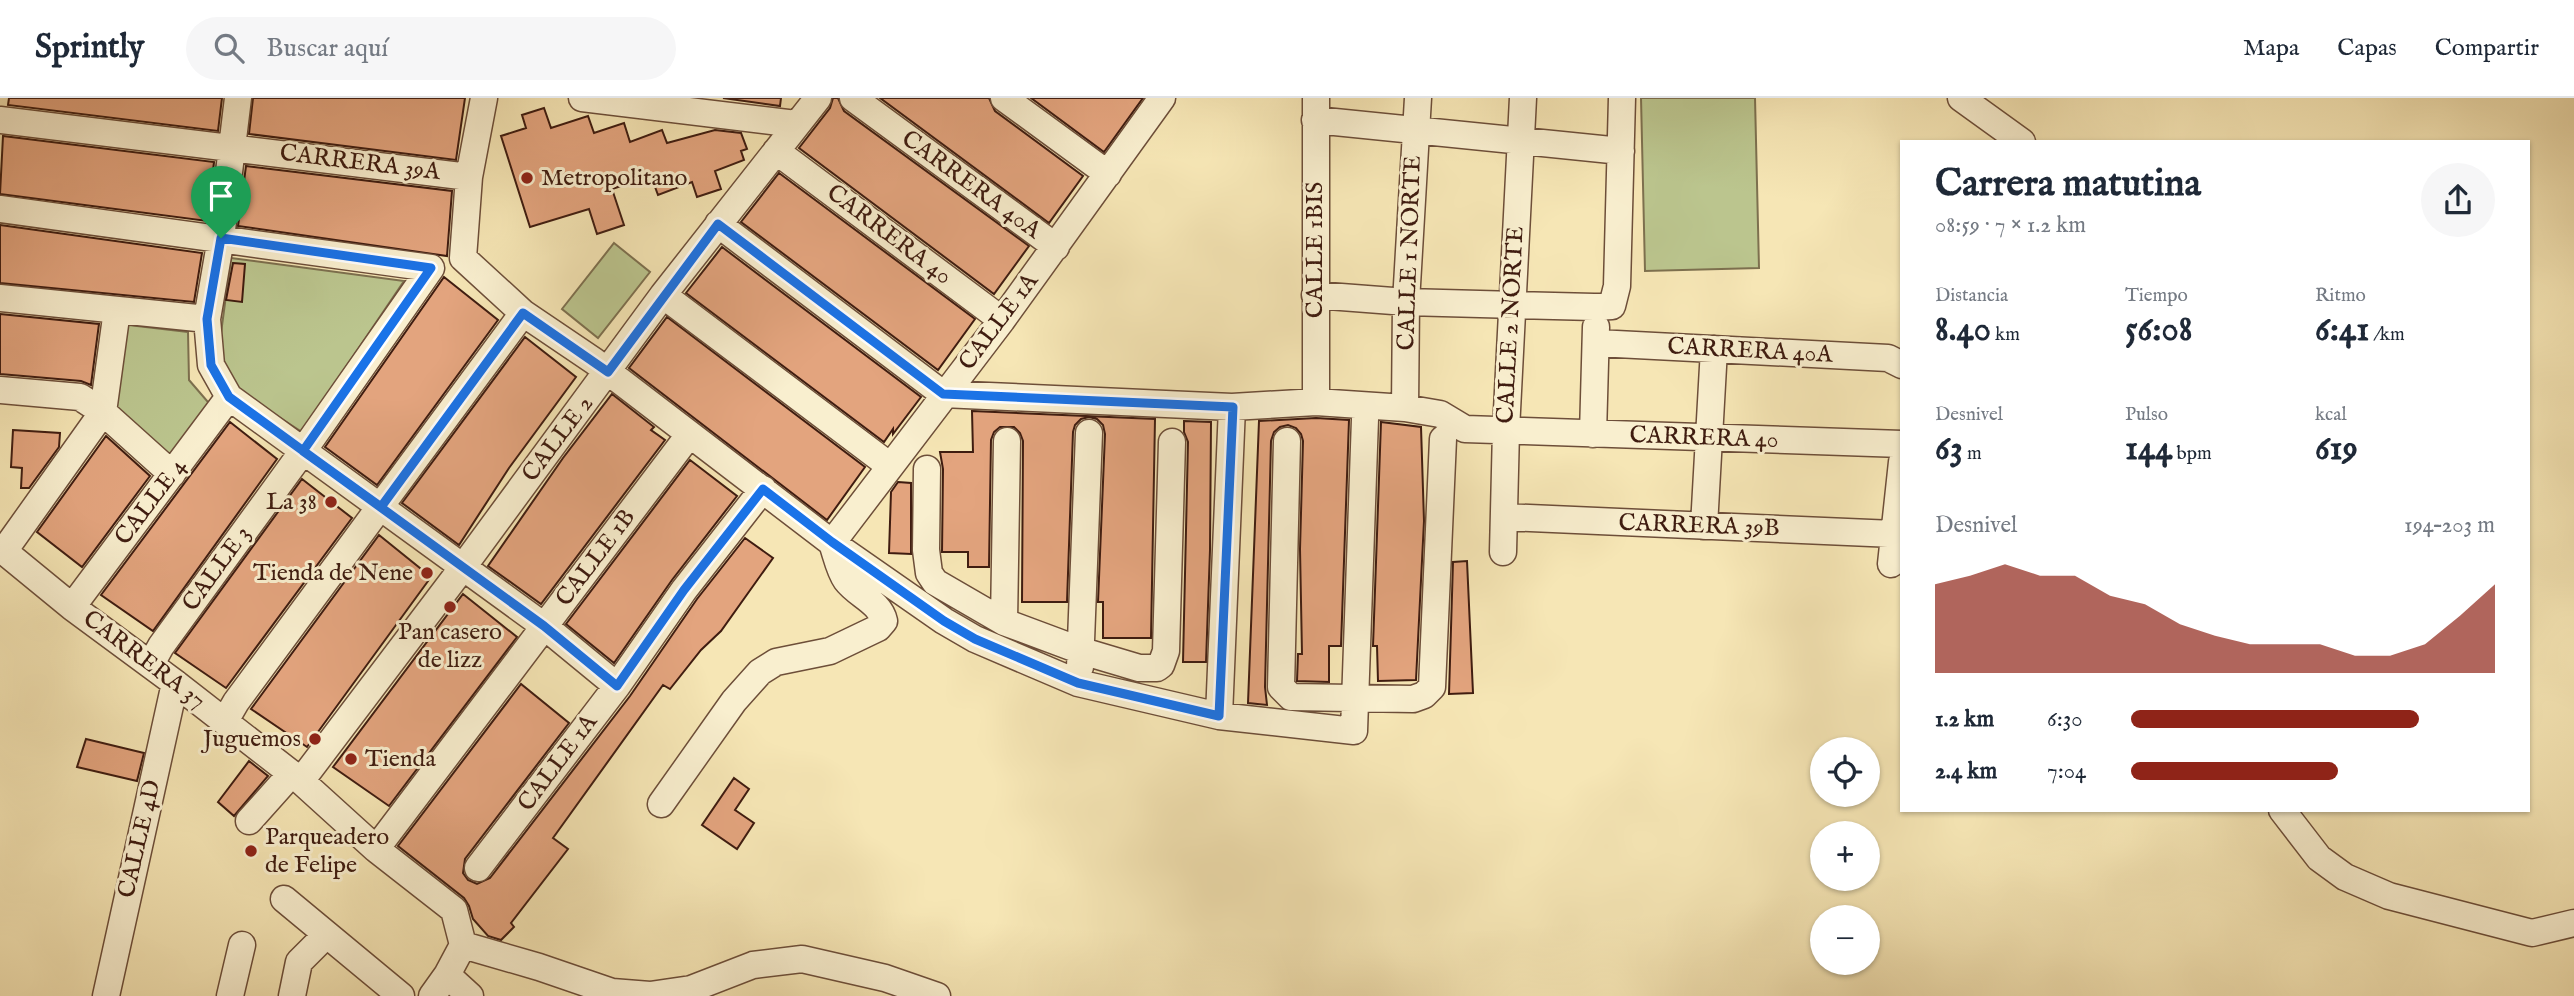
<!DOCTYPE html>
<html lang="es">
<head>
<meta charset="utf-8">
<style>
	body { margin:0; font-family:"IM FELL English",serif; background:#f6f6f7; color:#1f2937; height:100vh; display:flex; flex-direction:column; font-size:26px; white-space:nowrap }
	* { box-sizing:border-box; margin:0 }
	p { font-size:23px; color:#747a83 }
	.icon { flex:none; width:38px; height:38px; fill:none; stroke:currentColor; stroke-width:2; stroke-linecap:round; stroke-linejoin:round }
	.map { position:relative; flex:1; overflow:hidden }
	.sheet { position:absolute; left:1900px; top:42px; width:630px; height:672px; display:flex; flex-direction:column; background:#fff; border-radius:0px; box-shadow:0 2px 5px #0004 }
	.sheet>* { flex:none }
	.buttons { position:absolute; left:1810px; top:639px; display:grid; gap:14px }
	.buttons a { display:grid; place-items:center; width:70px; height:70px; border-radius:50%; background:#fff; box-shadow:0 2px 5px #0004; font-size:35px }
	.pin { position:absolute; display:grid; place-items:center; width:60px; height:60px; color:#fff; margin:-72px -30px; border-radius:50% 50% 50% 0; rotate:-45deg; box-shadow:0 0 7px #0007 }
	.pin .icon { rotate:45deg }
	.round { display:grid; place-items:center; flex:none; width:74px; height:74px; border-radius:37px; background:#f6f6f7 }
	.overview { display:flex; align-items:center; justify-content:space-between; height:119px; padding:0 35px }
	h1 { font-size:38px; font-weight:700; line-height:52px }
	.figures { display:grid; grid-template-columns:repeat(3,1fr); gap:10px; height:119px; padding:7px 35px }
	.figures div { display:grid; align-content:center }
	.figures b { font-size:35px; font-weight:700 }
	.figures small { font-size:19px; font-weight:400 }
	.figures p { font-size:19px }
	.chart { height:196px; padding:14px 35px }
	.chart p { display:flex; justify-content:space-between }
	.chart svg { width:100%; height:126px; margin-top:7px; fill:#8f2418; opacity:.7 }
	ul { padding:0 35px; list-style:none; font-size:23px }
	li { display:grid; grid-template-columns:112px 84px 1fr; align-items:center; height:52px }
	li i { height:18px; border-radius:9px; background:#8f2418 }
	header { display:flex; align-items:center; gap:42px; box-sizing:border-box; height:98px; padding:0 35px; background:#fff; border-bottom:2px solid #e0e1e3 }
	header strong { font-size:33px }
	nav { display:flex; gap:38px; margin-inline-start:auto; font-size:24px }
	.search { width:490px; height:63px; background:#f6f6f7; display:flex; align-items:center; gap:18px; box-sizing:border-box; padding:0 24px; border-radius:38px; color:#747a83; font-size:26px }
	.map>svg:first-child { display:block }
	.green { fill:#bbc58e; stroke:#7d704f; stroke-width:2 }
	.building { fill:#e3a47e; stroke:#3f1c10; stroke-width:2 }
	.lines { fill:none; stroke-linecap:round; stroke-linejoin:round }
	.minor-casing { stroke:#6d4e39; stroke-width:29 }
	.minor { stroke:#f9efcf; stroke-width:26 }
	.route-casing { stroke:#fff; stroke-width:14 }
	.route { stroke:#1a73e8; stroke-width:9 }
	.poi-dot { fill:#8f2418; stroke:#f9efcf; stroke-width:2.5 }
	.labels { text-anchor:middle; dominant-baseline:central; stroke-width:6; stroke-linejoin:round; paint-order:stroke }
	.street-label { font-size:24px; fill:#3f1c10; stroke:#f9efcf }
	.poi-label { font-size:24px; fill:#3f1c10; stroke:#f9efcf; text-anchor:start }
</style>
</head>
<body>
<header>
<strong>Sprintly</strong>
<div class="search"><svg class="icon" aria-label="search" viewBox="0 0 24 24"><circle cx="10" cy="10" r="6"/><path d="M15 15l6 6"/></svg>Buscar aquí</div>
<nav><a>Mapa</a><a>Capas</a><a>Compartir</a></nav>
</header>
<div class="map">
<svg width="2574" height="898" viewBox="0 0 2574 898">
	<rect width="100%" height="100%" fill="#f6e6b5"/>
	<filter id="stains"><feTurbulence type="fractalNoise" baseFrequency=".00286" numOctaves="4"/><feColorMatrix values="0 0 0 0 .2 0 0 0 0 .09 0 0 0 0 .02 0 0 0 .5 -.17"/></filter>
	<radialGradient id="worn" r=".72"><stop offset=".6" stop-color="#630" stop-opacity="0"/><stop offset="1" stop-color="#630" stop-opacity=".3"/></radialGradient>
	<path class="green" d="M1641 0H1755L1759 170 1645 173Z
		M614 145 650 174 598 240 562 211Z
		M231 160 404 183 302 334 245 297 217 265Z
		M120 226 188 234 189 282 214 311 169 366 113 310Z"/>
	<path class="building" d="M9 0H222L218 33 8 7Z
		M253 0H465L456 62 249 36Z
		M723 0H781L780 8Z
		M833 0H838L844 13 1029 148 994 196 799 50 830 10Z
		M880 0H989L995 13 1083 78 1049 125Z
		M1031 0H1143L1104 54Z
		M544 10 551 30 588 18 594 35 624 25 630 44 662 32 667 45 715 32 741 35 747 51 741 53 744 62 715 73 721 91 697 99 692 84 658 97 651 78 612 91 624 127 597 136 589 111 530 129 501 38 526 30 522 17Z
		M3 38 214 64 207 123 0 96Z
		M246 68 452 93 447 158 238 128Z
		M779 75 975 221 938 272 741 124Z
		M0 127 202 155 194 204 0 185Z
		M722 149 921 299 893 336V331L884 344 686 195Z
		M233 165 245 166 242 204 226 202Z
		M444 179 498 222 377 387 325 349Z
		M0 216 99 226 91 287 81 283 0 276Z
		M667 219 865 369 827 422 629 270Z
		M525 239 576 279 509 370 459 447 402 405Z
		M612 296 654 329 651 332 665 342 541 506 488 468 563 360Z
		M972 313 1155 321 1151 540H1103V504H1098L1105 336 1103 327 1097 321 1089 319 1081 321 1075 327 1073 334 1067 504H1022L1023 343 1020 335 1014 329H1000L994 334 991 342 989 469H968V454H942L943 371 940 354H973Z
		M1316 320 1349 322 1341 548H1329V584L1297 583 1298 556H1302L1300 451 1303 343 1301 336 1296 330 1288 327 1280 329 1274 334 1271 343 1265 589 1267 607 1248 605 1259 323Z
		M1184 323 1211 324 1210 452 1206 564H1183L1188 344 1184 334Z
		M230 324 277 361 153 533 101 497Z
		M1381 324 1421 329 1424 423 1416 582 1378 583 1377 548H1373Z
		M13 332 60 335 59 349 29 390H21L22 370 11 369Z
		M106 338 150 378 82 469 37 434Z
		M690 362 737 398 672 482 614 565 566 526Z
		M302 381 352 420 226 590 175 555Z
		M898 384 911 385V456L889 455 891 394Z
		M379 437 431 479 307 649 251 611Z
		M745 440 773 460 721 533 701 552 670 591 663 587 553 740 568 751 511 825 514 829 501 842 488 838 473 821 469 808 464 800 398 748 521 586 569 625 465 761 463 775 468 782 477 786 490 780 630 598 697 501Z
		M1467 463 1473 595 1449 596 1453 464Z
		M463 496 517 539 389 708 333 669Z
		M86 641 144 655 137 683 77 669Z
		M249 663 268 678 234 718 218 704Z
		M734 680 749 691 735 712 754 725 737 751 702 727Z"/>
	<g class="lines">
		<defs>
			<path id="minor" d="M238 0 221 140 207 221 211 267 229 299 544 528 617 588
				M484 0 469 79 463 160 523 215 594 263 832 445 944 523 975 541 1078 585 1219 618 1354 633 1365 321
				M582 0 796 26
				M853 0 1056 149
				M1004 0 1108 76
				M1961 0 2022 44
				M0 22 469 79
				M1315 22 1621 53
				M776 53 1002 222
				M0 111 431 170 303 353 161 548 151 566
				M718 126 943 296 1232 309 1316 304 1405 310 1440 316 1465 331 1902 346
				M663 197 890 368
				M1315 197 1406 204 1594 209 1612 208 1617 188 1622 0
				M0 200 207 221
				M1597 245 1888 260 1902 267
				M0 292 80 299 103 314 172 376
				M1316 304V0
				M1405 310 1406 204 1418 0
				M1593 336 1596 229
				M1287 343 1281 589 1291 599 1413 601 1424 597 1432 589 1443 341
				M927 371 926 452 929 475 935 484 1004 524 1082 553 1139 570H1157L1161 567 1166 553 1172 344
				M1505 419 1894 436
				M1704 428 1714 251
				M0 450 72 509 175 585 301 683 376 751 454 812 463 847
				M4 453 103 314 117 212
				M1503 454 1506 332 1523 0
				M1891 466 1902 364
				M72 509 229 299
				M1004 524 1007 343
				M1080 569 1089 335
				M1219 618 1232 309
				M225 623 236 604 523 215
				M301 683 463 469 663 197 818 0
				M661 706 734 603 760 574 776 564 830 553 878 530 884 523C880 504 857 497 846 482 839 472 836 456 832 445L1002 222 1162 0
				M2282 712 2319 760 2345 779 2389 798 2532 835 2574 825
				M249 723 291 676
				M376 751 689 337
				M478 770 617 588 684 492 763 391
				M284 801 401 898
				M463 847 539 869 612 894 650 897 691 891 753 867 802 861 885 880 937 898
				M447 877 470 898
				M106 898 175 585
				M230 898 242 847
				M292 898 299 864 326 837
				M432 898 447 877 463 847"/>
		</defs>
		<use href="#minor" class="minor-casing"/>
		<use href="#minor" class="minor"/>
	</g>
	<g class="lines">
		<defs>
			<path id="route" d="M221 140 207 221 211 267 229 299 544 528 617 588 684 492 763 391 832 444 944 523 975 541 1078 585 1219 618 1233 309 943 296 718 126 608 274 523 215 381 409 303 353 431 170 221 140"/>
		</defs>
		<use href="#route" class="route-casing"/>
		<use href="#route" class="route"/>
	</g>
	<g class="poi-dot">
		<circle cx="527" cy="80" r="7"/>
		<circle cx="331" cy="404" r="7"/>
		<circle cx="427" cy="475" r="7"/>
		<circle cx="450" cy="509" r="7"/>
		<circle cx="315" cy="641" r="7"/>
		<circle cx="351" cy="661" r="7"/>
		<circle cx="251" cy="753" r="7"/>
	</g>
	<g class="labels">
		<g class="street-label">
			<text transform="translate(360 65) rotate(7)">CARRERA 39A</text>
			<text transform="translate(971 87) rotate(36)">CARRERA 40A</text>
			<text transform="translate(889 137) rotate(37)">CARRERA 40</text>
			<text transform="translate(1315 152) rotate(-90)">CALLE 1BIS</text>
			<text transform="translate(1410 155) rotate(-88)">CALLE 1 NORTE</text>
			<text transform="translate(999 224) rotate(-53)">CALLE 1A</text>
			<text transform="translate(1511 227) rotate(-87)">CALLE 2 NORTE</text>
			<text transform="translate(1750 253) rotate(3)">CARRERA 40A</text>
			<text transform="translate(1704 340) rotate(2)">CARRERA 40</text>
			<text transform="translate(558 341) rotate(-53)">CALLE 2</text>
			<text transform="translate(151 404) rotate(-53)">CALLE 4</text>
			<text transform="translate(1699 428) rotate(2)">CARRERA 39B</text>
			<text transform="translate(596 460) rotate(-53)">CALLE 1B</text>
			<text transform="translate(217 471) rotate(-54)">CALLE 3</text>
			<text transform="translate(144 562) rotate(37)">CARRERA 37</text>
			<text transform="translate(558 665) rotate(-53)">CALLE 1A</text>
			<text transform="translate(140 741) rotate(-77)">CALLE 4D</text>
		</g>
		<g class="poi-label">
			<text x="541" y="80">Metropolitano</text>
			<text x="317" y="404" text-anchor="end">La 38</text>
			<text x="413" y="475" text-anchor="end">Tienda de Nene</text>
			<text x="450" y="534" text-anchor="middle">Pan casero<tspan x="450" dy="28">de lizz</tspan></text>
			<text x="301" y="641" text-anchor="end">Juguemos</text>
			<text x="365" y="661">Tienda</text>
			<text x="265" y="739">Parqueadero<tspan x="265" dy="28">de Felipe</tspan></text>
		</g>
	</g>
	<rect width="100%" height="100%" filter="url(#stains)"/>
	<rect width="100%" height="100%" fill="url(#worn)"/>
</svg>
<div class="buttons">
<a><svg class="icon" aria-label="locate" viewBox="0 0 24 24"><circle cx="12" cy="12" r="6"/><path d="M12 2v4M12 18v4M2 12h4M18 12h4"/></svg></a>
<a>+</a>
<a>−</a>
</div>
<div class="pin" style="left:221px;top:140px;background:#1e9e55"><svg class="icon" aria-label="arrive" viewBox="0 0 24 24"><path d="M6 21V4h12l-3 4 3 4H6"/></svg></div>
<section class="sheet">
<div class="overview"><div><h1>Carrera matutina</h1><p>08:59 · 7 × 1.2 km</p></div><a class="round"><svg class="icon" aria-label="share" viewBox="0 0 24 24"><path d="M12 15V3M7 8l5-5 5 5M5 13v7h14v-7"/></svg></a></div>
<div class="figures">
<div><p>Distancia</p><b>8.40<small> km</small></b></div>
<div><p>Tiempo</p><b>56:08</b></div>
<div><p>Ritmo</p><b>6:41<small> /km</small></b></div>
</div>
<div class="figures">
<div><p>Desnivel</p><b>63<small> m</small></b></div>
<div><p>Pulso</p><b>144<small> bpm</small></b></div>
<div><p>kcal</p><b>619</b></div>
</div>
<div class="chart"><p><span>Desnivel</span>194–203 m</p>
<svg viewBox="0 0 160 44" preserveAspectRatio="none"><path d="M0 44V13L10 10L20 6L30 10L40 10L50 17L60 20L70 27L80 31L90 34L100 34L110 34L120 38L130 38L140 34L150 24L160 13V44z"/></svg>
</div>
<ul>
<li><b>1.2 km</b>6:30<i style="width:79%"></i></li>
<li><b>2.4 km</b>7:04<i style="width:57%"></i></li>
</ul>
</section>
</div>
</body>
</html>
